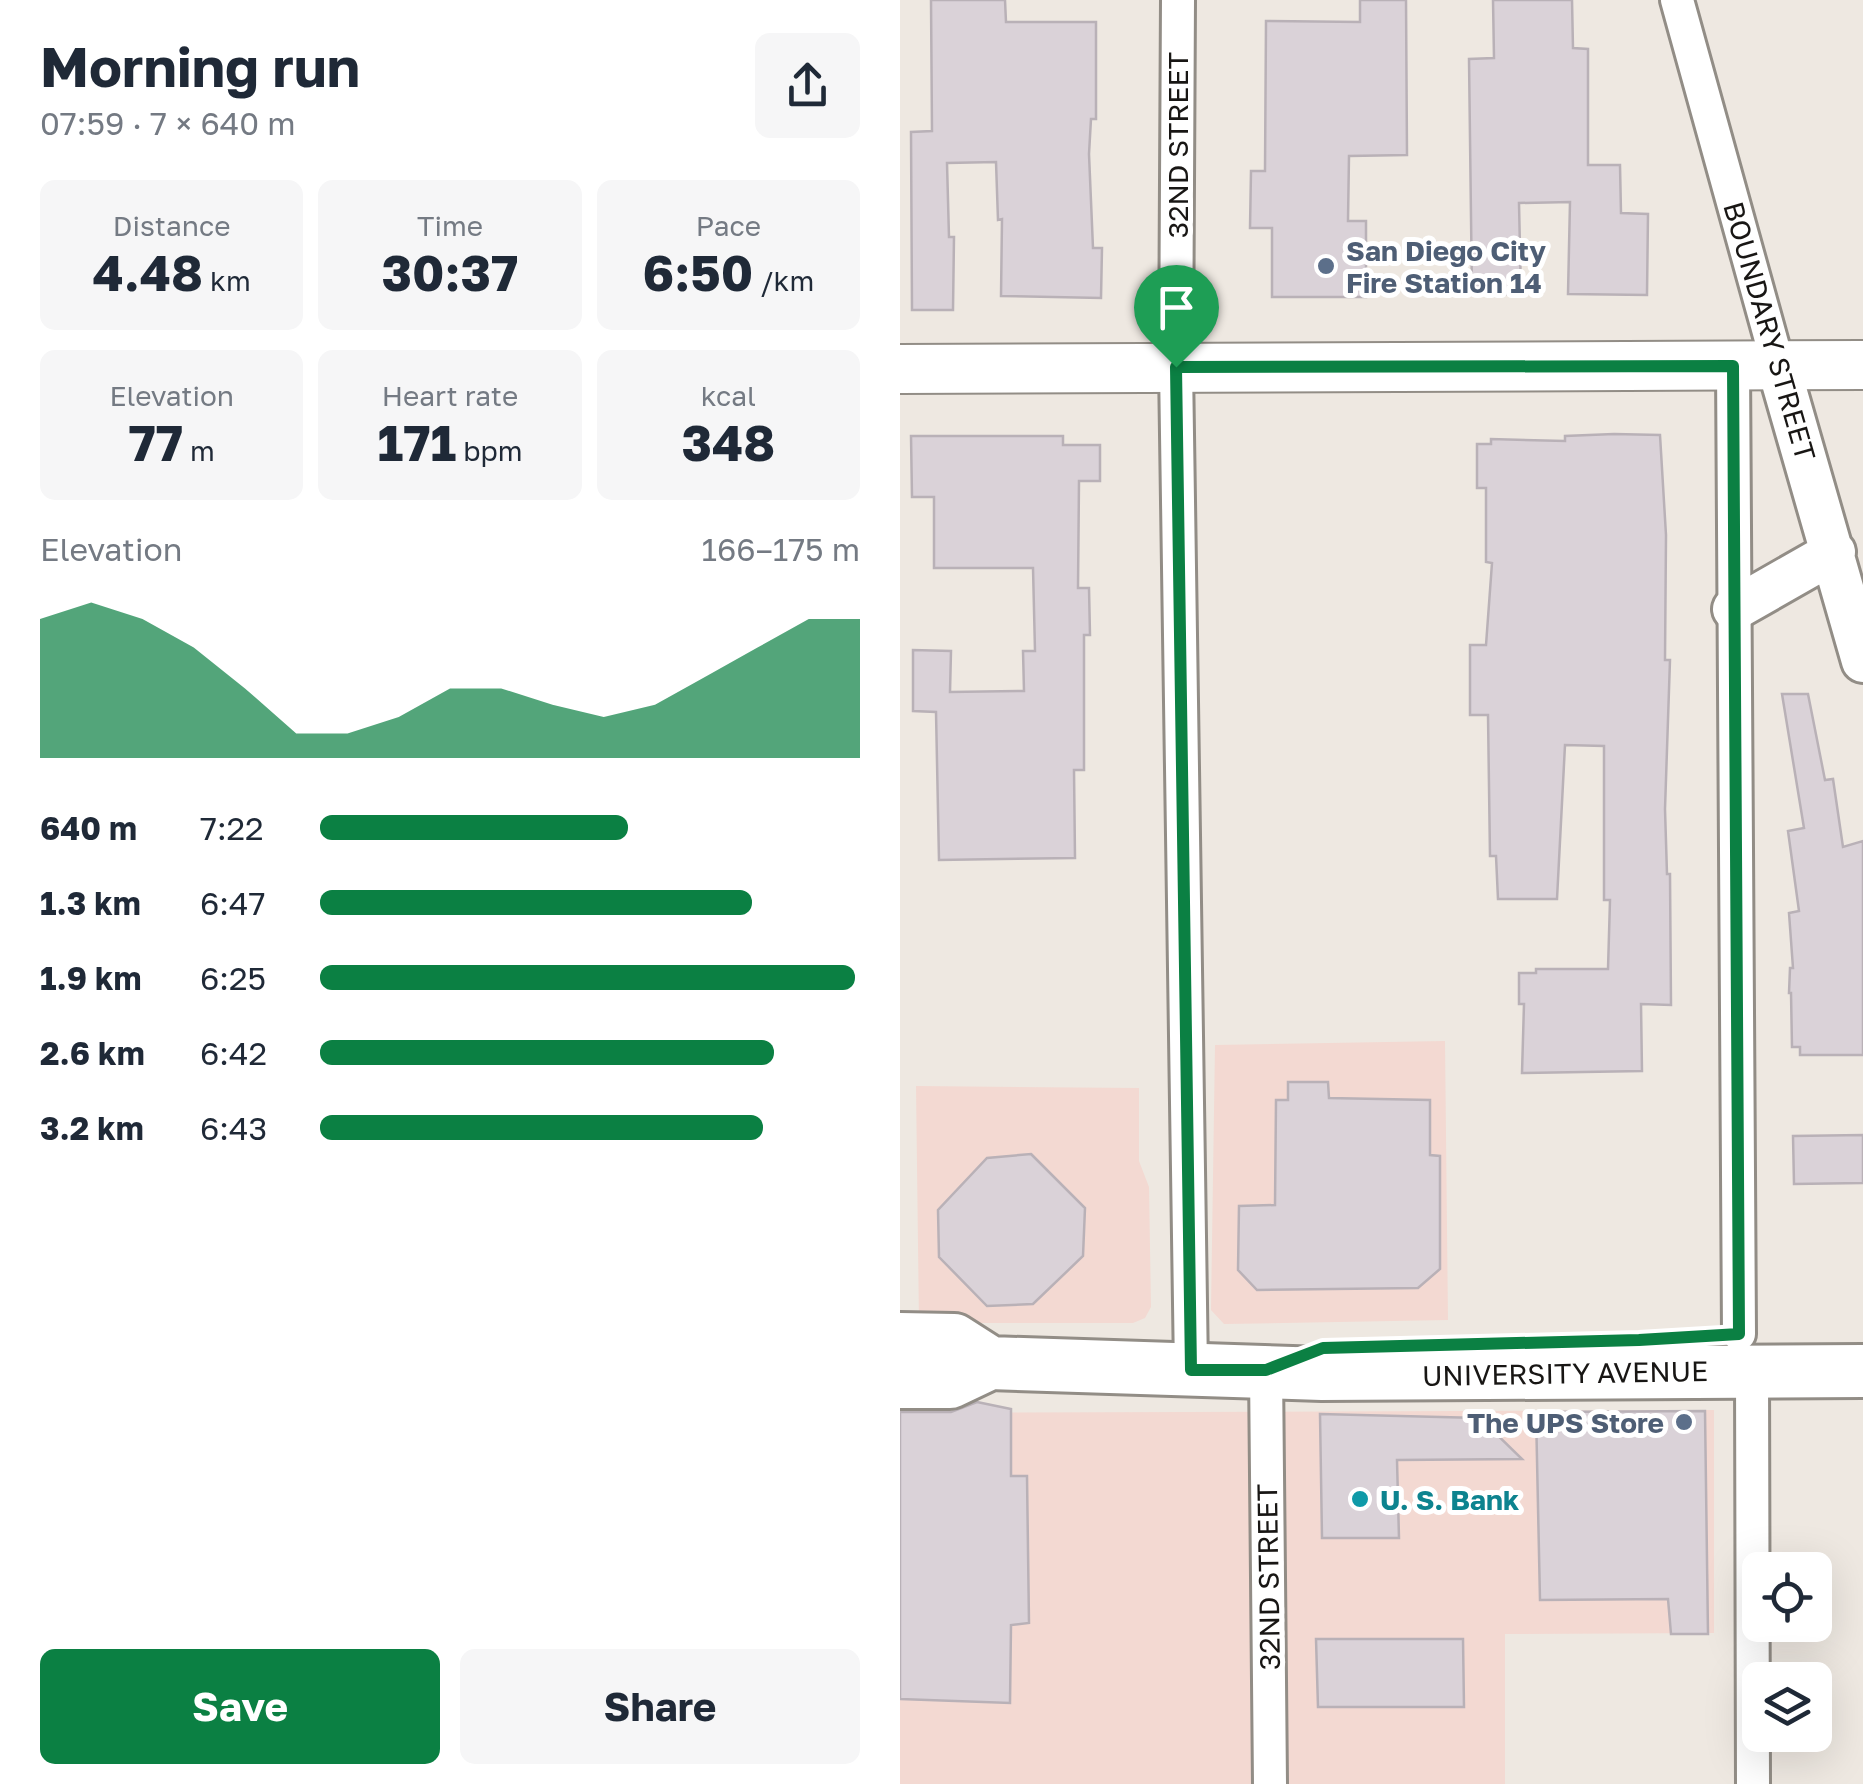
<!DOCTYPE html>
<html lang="en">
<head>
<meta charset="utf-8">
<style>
	body { margin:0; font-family:"Golos Text",sans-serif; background:#f6f6f7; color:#1f2937; height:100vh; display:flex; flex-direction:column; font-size:38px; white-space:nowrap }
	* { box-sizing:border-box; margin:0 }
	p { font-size:32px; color:#747a83 }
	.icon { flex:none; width:55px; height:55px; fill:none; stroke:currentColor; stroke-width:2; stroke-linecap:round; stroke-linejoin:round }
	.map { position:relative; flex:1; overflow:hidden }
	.side { display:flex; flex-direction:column; background:#fff; width:900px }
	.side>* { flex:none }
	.buttons { position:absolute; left:842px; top:1552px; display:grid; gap:20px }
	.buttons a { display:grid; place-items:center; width:90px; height:90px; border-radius:15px; background:#fff; box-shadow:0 10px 40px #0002; font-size:50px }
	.pin { position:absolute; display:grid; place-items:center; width:85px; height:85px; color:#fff; margin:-102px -42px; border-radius:50% 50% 50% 0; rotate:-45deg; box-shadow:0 0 10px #0007 }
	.pin .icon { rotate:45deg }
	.round { display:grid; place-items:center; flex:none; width:105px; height:105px; border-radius:15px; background:#f6f6f7 }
	.overview { display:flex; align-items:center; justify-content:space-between; height:170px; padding:0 40px }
	h1 { font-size:55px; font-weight:700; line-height:75px }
	.stats { display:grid; grid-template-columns:repeat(3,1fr); gap:15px; height:170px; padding:10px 40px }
	.stats div { display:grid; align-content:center; border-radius:15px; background:#f6f6f7; text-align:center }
	.stats b { font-size:50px; font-weight:700 }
	.stats small { font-size:28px; font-weight:400 }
	.stats p { font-size:28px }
	.chart { height:280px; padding:20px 40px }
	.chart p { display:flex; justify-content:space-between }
	.chart svg { width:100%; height:180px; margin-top:10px; fill:#0b8043; opacity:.7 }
	.action { display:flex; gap:20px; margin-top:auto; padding:20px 40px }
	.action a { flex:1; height:115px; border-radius:15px; background:#0b8043; color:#fff; font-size:40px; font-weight:700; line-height:115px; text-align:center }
	.action a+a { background:#f6f6f7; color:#1f2937 }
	ul { padding:0 40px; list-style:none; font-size:32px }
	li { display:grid; grid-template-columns:160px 120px 1fr; align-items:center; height:75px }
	li i { height:25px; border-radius:12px; background:#0b8043 }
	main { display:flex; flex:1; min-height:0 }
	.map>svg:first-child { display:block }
	.commercial { fill:#f3d9d2 }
	.building { fill:#dad2d8; stroke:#b9b1b7; stroke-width:2.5 }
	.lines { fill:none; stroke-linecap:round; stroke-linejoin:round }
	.minor-casing { stroke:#928d86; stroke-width:38 }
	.tertiary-casing { stroke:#928d86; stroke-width:48 }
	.secondary-casing { stroke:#928d86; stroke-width:52 }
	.primary-casing { stroke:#928d86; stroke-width:58 }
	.minor { stroke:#fff; stroke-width:32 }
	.tertiary { stroke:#fff; stroke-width:42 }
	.secondary { stroke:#fff; stroke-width:48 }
	.primary { stroke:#fff; stroke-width:52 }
	.route-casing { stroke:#fff; stroke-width:20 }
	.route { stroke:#0b8043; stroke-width:12 }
	.service-dot { fill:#5c6f8a; stroke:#fff; stroke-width:4 }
	.culture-dot { fill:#0f9aa8; stroke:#fff; stroke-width:4 }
	.labels { text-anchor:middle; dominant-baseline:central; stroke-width:10; stroke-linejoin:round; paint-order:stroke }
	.street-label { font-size:28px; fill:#181614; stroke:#fff }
	.service-label { font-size:28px; font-weight:bold; fill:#4e5e75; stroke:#fff; text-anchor:start }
	.culture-label { font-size:28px; font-weight:bold; fill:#0d838f; stroke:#fff; text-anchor:start }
</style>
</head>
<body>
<main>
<section class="side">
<div class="overview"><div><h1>Morning run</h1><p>07:59 · 7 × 640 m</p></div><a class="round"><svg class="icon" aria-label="share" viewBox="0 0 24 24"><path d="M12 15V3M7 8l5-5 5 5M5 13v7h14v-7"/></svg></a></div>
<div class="stats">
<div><p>Distance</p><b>4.48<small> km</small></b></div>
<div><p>Time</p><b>30:37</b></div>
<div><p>Pace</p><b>6:50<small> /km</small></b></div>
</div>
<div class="stats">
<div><p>Elevation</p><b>77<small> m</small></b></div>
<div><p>Heart rate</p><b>171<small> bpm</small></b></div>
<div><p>kcal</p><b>348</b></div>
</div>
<div class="chart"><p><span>Elevation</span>166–175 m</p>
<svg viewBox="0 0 160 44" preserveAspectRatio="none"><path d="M0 44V10L10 6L20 10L30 17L40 27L50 38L60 38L70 34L80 27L90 27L100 31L110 34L120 31L130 24L140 17L150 10L160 10V44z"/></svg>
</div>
<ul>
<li><b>640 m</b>7:22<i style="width:57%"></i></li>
<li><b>1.3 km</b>6:47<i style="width:80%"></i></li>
<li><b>1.9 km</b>6:25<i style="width:99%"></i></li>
<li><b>2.6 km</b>6:42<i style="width:84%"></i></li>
<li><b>3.2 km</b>6:43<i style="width:82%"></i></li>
</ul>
<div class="action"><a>Save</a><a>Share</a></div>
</section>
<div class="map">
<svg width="963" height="1784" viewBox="0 0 963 1784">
	<rect width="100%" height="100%" fill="#eee8e1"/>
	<path class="commercial" d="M545 1041 548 1320 324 1324 311 1310 315 1045Z
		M16 1086 239 1088V1161L249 1187 251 1307 245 1318 233 1323H19Z
		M814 1410V1633L605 1634V1784H0V1413Z"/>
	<path class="building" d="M31 0H105L106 22H196V119H191L189 154 193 248H202L201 298 101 296 102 219 98 220 96 162 47 163 49 237H54L53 310H12L11 132 32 131Z
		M460 0H506L507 155 449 156 448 221H466V297H372V228H350L351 171H365L366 21 460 22Z
		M593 0H672L673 48 688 49V165H720L721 213 748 214 747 295 668 294 670 202 619 203 621 294 572 295 569 59 594 58Z
		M714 434 760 435 766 535 765 660H770L765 809 767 874H770L771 1005 741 1004 742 1071 622 1073 624 1004H619V973H636V969H708L710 900H704V746L665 745 657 899H598L596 856H590L588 715H570V645H586L592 563 586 562V488H577V444H591V439L665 441V436Z
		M11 436H163V445H200V481H179L178 588H189L190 635H184V770H174L175 858 39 860 36 712 13 711V650L51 651 50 692 124 691 123 651H135L133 568H34V497H12Z
		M882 694H908L925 780 933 779 943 847 963 841V1055H900V1047H892L891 993H889L890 968H893L889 913 899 911 888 831 904 828Z
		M388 1082H428L429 1098 530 1100V1155L540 1156V1269L518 1288 357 1290 338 1270 339 1206 375 1205 376 1100H388Z
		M963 1135V1183L894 1184 893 1136Z
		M131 1154 185 1208 183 1256 133 1304 87 1306 39 1257 38 1210 87 1158Z
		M77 1402 111 1409V1476H127L129 1623 111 1625 110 1703 0 1699V1412H51Z
		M805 1411 808 1634H771L768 1599 640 1600 636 1412Z
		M420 1414 580 1418 622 1459 497 1460 499 1538H422Z
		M416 1639H563L564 1707H418Z"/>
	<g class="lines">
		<defs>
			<path id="minor" d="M278 0 276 367 291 1370
				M777 0 878 365
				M833 365 839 1334
				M366 1370 370 1784
				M852 1371 853 1784"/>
			<path id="tertiary" d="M878 365 963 661
				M834 609 934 552"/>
			<path id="secondary" d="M0 369 963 365"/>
			<path id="primary" d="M0 1339 54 1340 90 1363
				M0 1382H50L90 1363 422 1374 963 1371"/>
		</defs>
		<use href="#minor" class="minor-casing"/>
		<use href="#tertiary" class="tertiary-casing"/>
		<use href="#secondary" class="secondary-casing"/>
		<use href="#primary" class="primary-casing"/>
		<use href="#minor" class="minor"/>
		<use href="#tertiary" class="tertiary"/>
		<use href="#secondary" class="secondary"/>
		<use href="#primary" class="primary"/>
	</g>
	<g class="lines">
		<defs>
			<path id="route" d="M833 366 839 1334 739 1340 423 1348 366 1370H291L276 367Z"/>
		</defs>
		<use href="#route" class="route-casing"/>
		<use href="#route" class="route"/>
	</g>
	<g class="service-dot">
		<circle cx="426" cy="266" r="10"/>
		<circle cx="784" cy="1422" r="10"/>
	</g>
	<circle class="culture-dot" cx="460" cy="1499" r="10"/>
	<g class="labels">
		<g class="street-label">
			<text transform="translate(277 145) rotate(-90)">32ND STREET</text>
			<text transform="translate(870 331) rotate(74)">BOUNDARY STREET</text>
			<text transform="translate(665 1373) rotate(-1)">UNIVERSITY AVENUE</text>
			<text transform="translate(368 1577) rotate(-91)">32ND STREET</text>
		</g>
		<g class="service-label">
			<text x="446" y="250">San Diego City<tspan x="446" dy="32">Fire Station 14</tspan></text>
			<text x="764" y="1422" text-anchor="end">The UPS Store</text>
		</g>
		<g class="culture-label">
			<text x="480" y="1499">U. S. Bank</text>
		</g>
	</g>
</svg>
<div class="buttons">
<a><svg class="icon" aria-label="locate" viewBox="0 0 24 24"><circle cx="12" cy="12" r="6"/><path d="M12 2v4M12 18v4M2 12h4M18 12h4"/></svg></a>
<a><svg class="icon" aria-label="layers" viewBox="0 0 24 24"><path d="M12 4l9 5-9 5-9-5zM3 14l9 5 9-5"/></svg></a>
</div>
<div class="pin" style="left:276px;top:367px;background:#1e9e55"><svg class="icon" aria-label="arrive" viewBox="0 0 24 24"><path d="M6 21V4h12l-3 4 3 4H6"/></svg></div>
</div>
</main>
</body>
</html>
